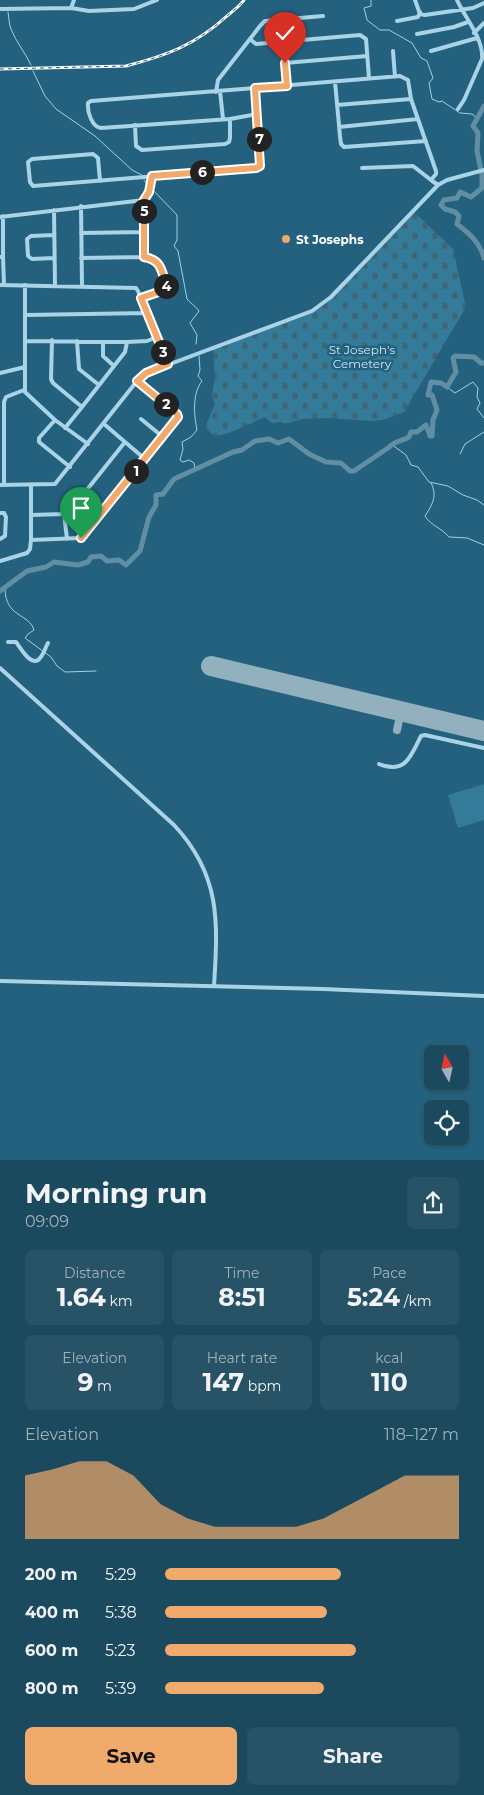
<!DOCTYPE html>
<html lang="en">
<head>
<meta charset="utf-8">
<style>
	body { margin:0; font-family:Montserrat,sans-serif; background:#285367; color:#f1f3f6; height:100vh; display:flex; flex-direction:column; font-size:19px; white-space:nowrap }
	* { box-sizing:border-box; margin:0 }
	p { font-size:16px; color:#a0b2bc }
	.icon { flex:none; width:28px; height:28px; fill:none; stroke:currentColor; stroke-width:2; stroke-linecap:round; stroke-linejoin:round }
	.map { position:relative; height:1160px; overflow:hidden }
	.side { display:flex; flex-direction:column; background:#1b495e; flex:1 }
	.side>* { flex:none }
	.needle { width:32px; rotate:351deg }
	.fabs { position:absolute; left:424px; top:1045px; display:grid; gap:10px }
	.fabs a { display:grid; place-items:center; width:45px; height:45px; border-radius:8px; background:#1b495e; box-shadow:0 1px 4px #0004,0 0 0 1px #396173; font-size:25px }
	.pin { position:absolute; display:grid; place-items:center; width:42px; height:42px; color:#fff; margin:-51px -21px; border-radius:50% 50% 50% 0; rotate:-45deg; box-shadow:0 0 5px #0007 }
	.pin .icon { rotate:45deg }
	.km { position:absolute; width:25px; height:25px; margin:-12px; border-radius:50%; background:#222; color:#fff; font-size:14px; line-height:25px; text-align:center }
	.round { display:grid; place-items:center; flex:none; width:52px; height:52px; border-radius:8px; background:#285367 }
	.headline { display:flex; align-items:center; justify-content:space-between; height:85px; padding:0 25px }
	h1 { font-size:28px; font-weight:700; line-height:38px }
	.figures { display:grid; grid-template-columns:repeat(3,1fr); gap:8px; height:85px; padding:5px 25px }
	.figures div { display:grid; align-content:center; border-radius:8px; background:#285367; text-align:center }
	.figures b { font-size:25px; font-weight:700 }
	.figures small { font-size:14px; font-weight:400 }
	.figures p { font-size:14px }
	.chart { height:140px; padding:10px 25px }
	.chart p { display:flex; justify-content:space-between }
	.chart svg { width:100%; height:90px; margin-top:5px; fill:#f0aa6c; opacity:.7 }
	.action { display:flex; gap:10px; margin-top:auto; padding:10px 25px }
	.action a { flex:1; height:58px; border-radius:8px; background:#f0aa6c; color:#111; font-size:20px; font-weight:700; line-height:58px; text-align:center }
	.action a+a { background:#285367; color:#f1f3f6 }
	ul { padding:0 25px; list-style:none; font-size:16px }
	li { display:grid; grid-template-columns:80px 60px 1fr; align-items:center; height:38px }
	li i { height:12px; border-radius:6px; background:#f0aa6c }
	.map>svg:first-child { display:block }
	.green { fill:#347b9a }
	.cemetery { fill:url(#cemetery-stones) }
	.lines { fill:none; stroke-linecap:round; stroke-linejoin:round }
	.stream { stroke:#9dd1e7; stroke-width:1 }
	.river { stroke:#618ea2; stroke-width:5 }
	.taxiway { stroke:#92b0be; stroke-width:8 }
	.runway { stroke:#92b0be; stroke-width:20 }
	.minor { stroke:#a9d3e6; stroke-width:4 }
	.rail-casing { stroke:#fff; stroke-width:3 }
	.rail { stroke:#24617e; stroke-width:1; stroke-dasharray:4; stroke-linecap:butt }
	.route-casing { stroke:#fff; stroke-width:10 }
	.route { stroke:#f0aa6c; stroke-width:6 }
	.poi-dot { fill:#f0aa6c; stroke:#24617e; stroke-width:2 }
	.labels { text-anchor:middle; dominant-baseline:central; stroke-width:5; stroke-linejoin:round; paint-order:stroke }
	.poi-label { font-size:12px; font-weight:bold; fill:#fff; stroke:#24617e; text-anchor:start }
	.park-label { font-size:12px; fill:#cce8f5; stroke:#24617e }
</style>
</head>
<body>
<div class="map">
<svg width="484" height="1160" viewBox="0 0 484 1160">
	<defs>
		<pattern id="cemetery-stones" width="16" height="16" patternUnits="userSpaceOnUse" patternTransform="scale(1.25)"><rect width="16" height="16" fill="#347b9a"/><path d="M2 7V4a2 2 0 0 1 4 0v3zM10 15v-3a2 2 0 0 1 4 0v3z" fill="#406473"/></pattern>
	</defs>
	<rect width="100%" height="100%" fill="#24617e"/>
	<path class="green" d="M484 784V820L458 828 448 795Z"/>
	<path class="cemetery" d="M414 212 453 249 466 307 404 412 383 420 371 421 328 418 302 419 284 424 281 422 272 423 265 417C248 424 232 434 214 436L205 427 215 404 212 396 215 377 213 349 317 310 326 304Z"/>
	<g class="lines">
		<path class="stream" d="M371 0V6L364 8 367 20 380 30H389L412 43 421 58 427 61 433 78 429 83 432 99 439 102 442 101 460 113 472 114 477 118
			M8 12C9 18 9 24 11 29 16 42 25 52 31 65
			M33 71 45 96 56 109 95 136 132 170 142 175
			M144 180 148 185
			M151 188 177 215V240L174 246 178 251 187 299C191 304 196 306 199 311L190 323 197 335 196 344
			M447 387 455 393 473 382 478 388 477 397 480 403 477 409 484 418
			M391 444 406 455 411 465 418 467 429 482 448 486 463 495 477 500 484 505
			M460 454 465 444 484 432
			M195 469 194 463 189 460 183 462 180 460 183 449 182 442 191 437 197 430C194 415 192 394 202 381L198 376 200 370 199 356
			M431 483C438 496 432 505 425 516 431 526 442 528 449 537L467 538 484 545
			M5 588C5 618 29 613 34 630L28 634 25 638 51 657 57 666 65 672 96 671"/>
		<path class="river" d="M484 106 473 126 478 133 477 151 482 175V188L471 197 460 192 457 198 444 200 441 205 445 209 455 212 459 216 457 224C470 234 480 243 484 258
			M0 591 27 571 46 567 54 562 78 565 88 562 91 557 101 556 107 561 119 560 126 565 140 551 149 517 156 505V495L163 494 174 479 233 452 242 450 255 441 269 439 278 443 289 439 309 454 326 462 341 463 350 471H354L388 448C394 441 402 441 409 437L411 432H417L426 425 430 436H432L433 420 437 410 432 395H428L431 382 441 383 447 387 456 372 453 358 455 356 474 357 481 363H484"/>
		<path class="taxiway" d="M397 730 401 711"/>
		<path class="runway" d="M211 666 484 731"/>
		<path class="minor" d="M415 0 420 14 425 15 473 8 484 3
			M457 0C465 18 484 39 482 59L464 100 458 109
			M71 8 74 0
			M0 9 71 8 89 11 134 9 157 0
			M397 21 418 17 420 12
			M474 33 484 23
			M417 34 454 27 468 22
			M250 39 256 44 360 35 366 39 369 78
			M283 41 287 86
			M393 51 395 77
			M431 51 477 38
			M285 63 367 56
			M335 82 340 136 341 144 344 147 426 141
			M255 88 91 101 88 103C87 112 92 127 101 128L230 119 257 114
			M220 91 223 119
			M216 92 218 80 260 26 265 21 323 16
			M337 105 411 99
			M135 125 136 146 142 150 225 144 229 142 230 138V119
			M339 127 418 119
			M362 168 413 166 431 180
			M100 181 98 158 93 154 32 159 28 162 30 182 33 186 256 168 260 166 261 163 255 88 400 76 408 80 411 99 436 171V174L431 180 438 185
			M81 206 82 286
			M54 210 55 285
			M0 217 144 200
			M81 233 144 232
			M0 257H3V216
			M3 257 4 285
			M144 257V200L149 192 152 176
			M54 258 32 259 28 256 27 239 31 236 54 235
			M81 258 144 257C161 260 161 269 166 284L164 290 141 298
			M0 285 136 288 138 291 169 364
			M25 285V392L55 420 88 444
			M25 315 148 313
			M52 340 51 379 53 383 82 407 125 352 127 342
			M26 341 127 342 147 341 157 337
			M77 341 79 369 99 385
			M103 342V356L114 366
			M0 373 25 367
			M141 419 163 437
			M55 420 39 438V442L70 467
			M65 428 82 407
			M125 442 145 459
			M0 485 55 484 137 381 146 373 312 311 331 297 438 185 447 180 484 170
			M4 485V402L6 397 24 390
			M31 486V540L81 538 178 417 177 414 137 381
			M0 513H4L6 517 5 536 0 539
			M64 514 67 539
			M31 515 64 514 70 511 125 442 104 424
			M0 561 27 553 30 549 31 540
			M8 642H16C20 647 32 669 40 658 44 654 45 648 48 643
			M0 668 174 825C221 875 218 922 214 986
			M379 764C406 775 411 755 421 736L425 735 484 748
			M0 981 323 989 484 996"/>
		<defs>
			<path id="rail" d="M0 69 126 66C168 55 195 45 227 16 233 11 240 6 244 0"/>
		</defs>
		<use href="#rail" class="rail-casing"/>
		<use href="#rail" class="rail"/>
	</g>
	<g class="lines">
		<defs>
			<path id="route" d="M81 538 178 417 177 414 137 381 146 373 168 364 141 298 164 290 166 284C161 269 161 260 144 257V200L149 192 152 176 256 168 260 166 255 88 287 86 285 63"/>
		</defs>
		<use href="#route" class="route-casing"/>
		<use href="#route" class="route"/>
	</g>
	<circle class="poi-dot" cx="286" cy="239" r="5"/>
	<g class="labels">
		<g class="poi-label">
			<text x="296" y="239">St Josephs</text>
		</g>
		<g class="park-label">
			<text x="362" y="349">St Joseph's<tspan x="362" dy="14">Cemetery</tspan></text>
		</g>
	</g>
</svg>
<div class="fabs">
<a><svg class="needle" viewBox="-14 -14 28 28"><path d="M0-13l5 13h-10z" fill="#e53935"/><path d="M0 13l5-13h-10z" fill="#a0b2bc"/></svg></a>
<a><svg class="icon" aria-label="locate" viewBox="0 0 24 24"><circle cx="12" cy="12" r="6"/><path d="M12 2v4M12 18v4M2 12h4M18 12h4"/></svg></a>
</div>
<div class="pin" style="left:81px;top:538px;background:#1e9e55"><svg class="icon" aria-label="arrive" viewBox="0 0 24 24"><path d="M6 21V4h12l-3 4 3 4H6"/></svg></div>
<div class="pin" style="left:285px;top:63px;background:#d93025"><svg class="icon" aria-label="check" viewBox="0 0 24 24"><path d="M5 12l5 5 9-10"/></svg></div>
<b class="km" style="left:136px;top:471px">1</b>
<b class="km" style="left:166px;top:404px">2</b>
<b class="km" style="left:163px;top:352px">3</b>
<b class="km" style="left:166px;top:286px">4</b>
<b class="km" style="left:144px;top:211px">5</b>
<b class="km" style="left:202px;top:172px">6</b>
<b class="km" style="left:259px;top:139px">7</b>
</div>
<section class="side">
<div class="headline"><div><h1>Morning run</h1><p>09:09</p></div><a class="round"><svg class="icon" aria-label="share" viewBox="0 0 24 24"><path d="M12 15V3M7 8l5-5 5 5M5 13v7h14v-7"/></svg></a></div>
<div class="figures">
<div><p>Distance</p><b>1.64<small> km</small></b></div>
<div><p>Time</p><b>8:51</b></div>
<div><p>Pace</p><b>5:24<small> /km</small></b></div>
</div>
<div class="figures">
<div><p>Elevation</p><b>9<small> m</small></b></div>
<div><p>Heart rate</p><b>147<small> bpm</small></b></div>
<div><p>kcal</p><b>110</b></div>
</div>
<div class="chart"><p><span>Elevation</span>118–127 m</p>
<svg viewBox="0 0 160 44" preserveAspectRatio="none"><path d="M0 44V13L10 10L20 6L30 6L40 13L50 27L60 34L70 38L80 38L90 38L100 38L110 34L120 27L130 20L140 13L150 13L160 13V44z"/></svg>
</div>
<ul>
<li><b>200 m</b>5:29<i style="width:60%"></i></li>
<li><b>400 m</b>5:38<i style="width:55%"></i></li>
<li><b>600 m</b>5:23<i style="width:65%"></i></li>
<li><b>800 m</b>5:39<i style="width:54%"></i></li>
</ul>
<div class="action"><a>Save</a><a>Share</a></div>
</section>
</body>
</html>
